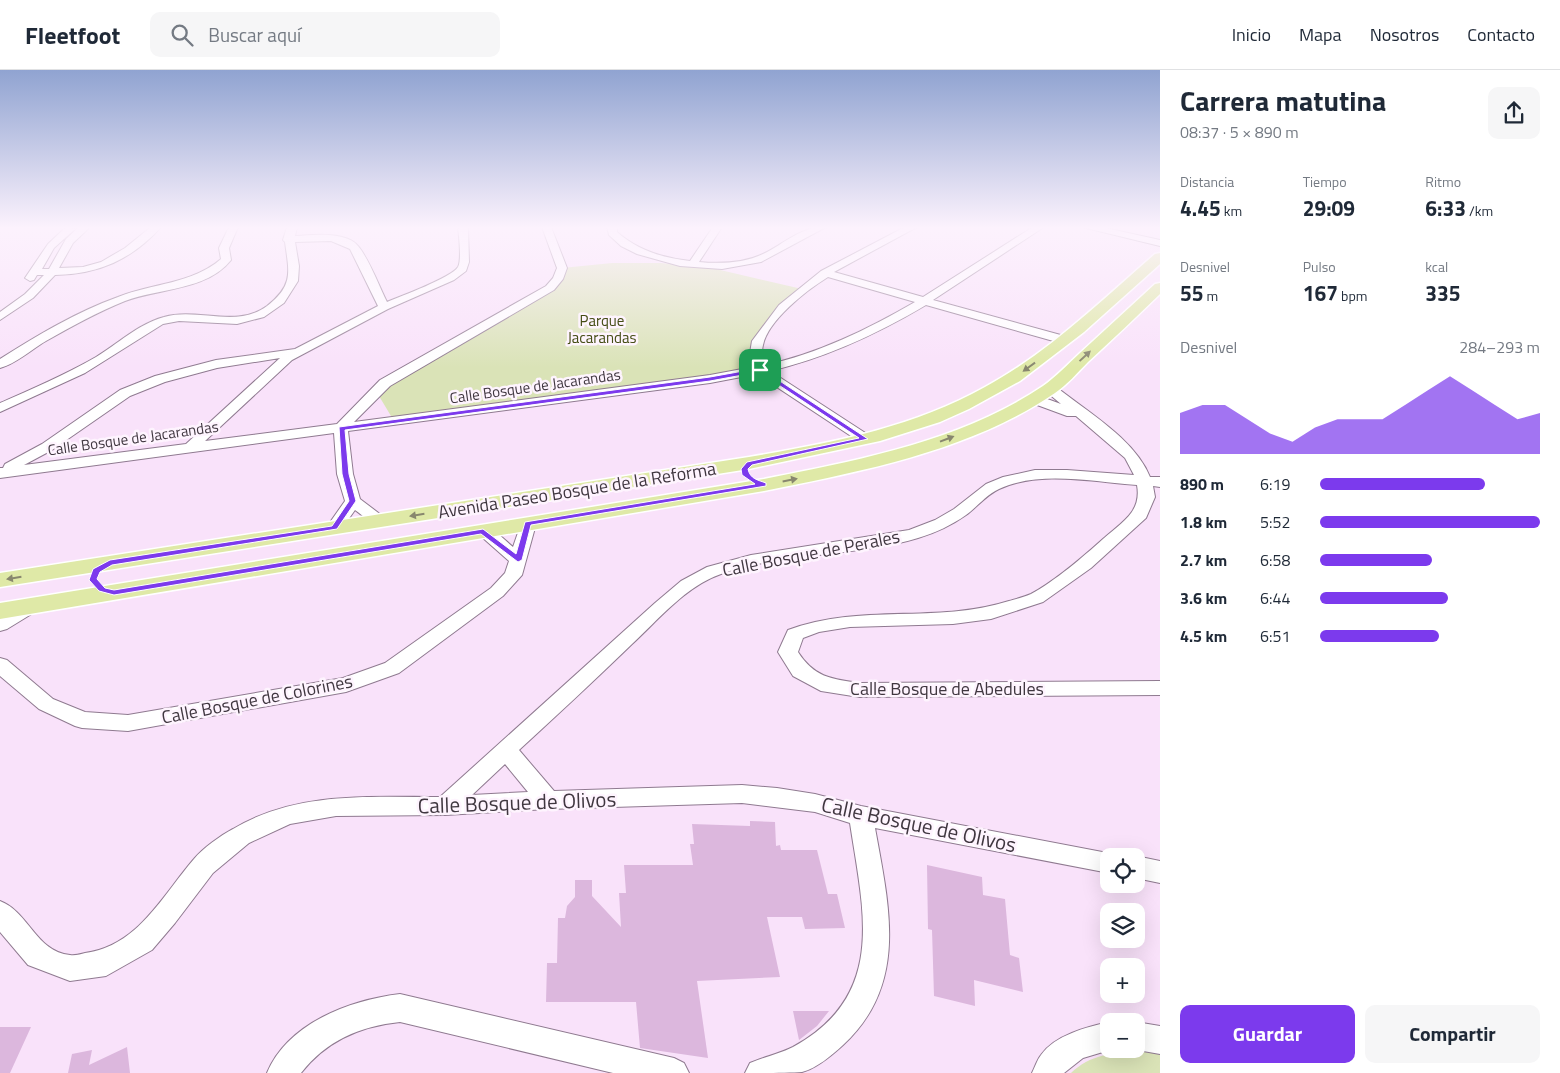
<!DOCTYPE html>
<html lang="es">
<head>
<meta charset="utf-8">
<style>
	body { margin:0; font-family:"Titillium Web",sans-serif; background:#f6f6f7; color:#1f2937; height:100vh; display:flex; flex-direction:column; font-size:19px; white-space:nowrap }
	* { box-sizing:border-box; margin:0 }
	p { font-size:16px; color:#747a83 }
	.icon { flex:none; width:28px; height:28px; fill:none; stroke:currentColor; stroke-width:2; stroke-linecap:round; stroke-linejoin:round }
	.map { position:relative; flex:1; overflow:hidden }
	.side { display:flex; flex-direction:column; background:#fff; width:400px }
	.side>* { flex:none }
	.buttons { position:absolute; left:1100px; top:778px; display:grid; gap:10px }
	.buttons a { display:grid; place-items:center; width:45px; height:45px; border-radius:10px; background:#fff; box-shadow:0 5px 20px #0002; font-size:25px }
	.pin { position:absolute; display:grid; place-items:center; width:42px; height:42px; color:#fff; margin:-21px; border-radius:10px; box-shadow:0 2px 8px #0006 }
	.round { display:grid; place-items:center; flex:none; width:52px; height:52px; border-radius:10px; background:#f6f6f7 }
	.overview { display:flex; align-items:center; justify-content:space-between; height:85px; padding:0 20px }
	h1 { font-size:28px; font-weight:700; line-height:38px }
	.metrics { display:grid; grid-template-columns:repeat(3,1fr); gap:8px; height:85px; padding:5px 20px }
	.metrics div { display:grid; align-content:center }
	.metrics b { font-size:21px; font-weight:700 }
	.metrics small { font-size:14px; font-weight:400 }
	.metrics p { font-size:14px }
	.chart { height:140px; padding:10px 20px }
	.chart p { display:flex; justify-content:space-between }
	.chart svg { width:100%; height:90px; margin-top:5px; fill:#7c3aed; opacity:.7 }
	.primary-button { display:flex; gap:10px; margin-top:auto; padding:10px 20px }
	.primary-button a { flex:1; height:58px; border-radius:10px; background:#7c3aed; color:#fff; font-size:20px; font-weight:700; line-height:58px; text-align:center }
	.primary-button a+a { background:#f6f6f7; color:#1f2937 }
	ul { padding:0 20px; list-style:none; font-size:16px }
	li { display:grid; grid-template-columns:80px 60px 1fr; align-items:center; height:38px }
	li i { height:12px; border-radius:6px; background:#7c3aed }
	header { display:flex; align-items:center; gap:30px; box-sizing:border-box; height:70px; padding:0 25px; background:#fff; border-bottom:1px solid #e0e1e3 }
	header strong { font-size:24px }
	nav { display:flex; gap:28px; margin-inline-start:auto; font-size:18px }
	.search { width:350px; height:45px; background:#f6f6f7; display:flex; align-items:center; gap:12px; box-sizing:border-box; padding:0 18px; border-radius:10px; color:#747a83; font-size:19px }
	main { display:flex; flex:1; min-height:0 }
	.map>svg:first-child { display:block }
	.green { fill:#dae3b7 }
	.building { fill:#dcb7dd }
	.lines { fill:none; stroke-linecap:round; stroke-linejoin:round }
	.minor-casing { stroke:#8f7a90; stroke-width:2 }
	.major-casing { stroke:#fff; stroke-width:3 }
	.minor { fill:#fff; fill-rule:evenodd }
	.major { fill:#dfe9a7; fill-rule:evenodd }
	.oneway { fill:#88876e }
	.route { fill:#7c3aed; stroke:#fff; fill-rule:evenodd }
	.labels { text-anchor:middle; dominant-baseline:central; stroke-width:5; stroke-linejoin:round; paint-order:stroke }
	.far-park-label { font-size:15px; fill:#444c14; stroke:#fef4fe }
	.far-street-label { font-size:15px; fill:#403740; stroke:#fef4fe }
	.street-label { font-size:18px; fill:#403740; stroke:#fef4fe }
	.near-street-label { font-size:21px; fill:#403740; stroke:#fef4fe }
</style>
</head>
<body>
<header>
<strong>Fleetfoot</strong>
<div class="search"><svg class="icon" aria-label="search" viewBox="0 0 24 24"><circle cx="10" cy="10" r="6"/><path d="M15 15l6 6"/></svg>Buscar aquí</div>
<nav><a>Inicio</a><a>Mapa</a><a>Nosotros</a><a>Contacto</a></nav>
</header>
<main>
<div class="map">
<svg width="1160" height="1003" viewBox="0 0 1160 1003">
	<rect width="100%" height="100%" fill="#f9e2fa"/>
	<path class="green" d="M612 193H661L716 199 802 219 762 264 760 300 394 351 376 321 550 218 562 198Z
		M1138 981 1160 984V1003H1071C1090 985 1113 982 1138 981Z"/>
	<path class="building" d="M750 751 775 752 776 776 780 775 781 780H817L828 824H837L845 858 805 859 802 847H767L780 907 697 911 708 988 640 978 636 932H546L547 893H557L558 848H565L567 836 575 827V810H592V826L621 857 619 823H626L624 795H693L690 774H694L692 754 750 756Z
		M927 795 982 807 983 825 1005 829 1010 885 1019 888 1023 922 974 910 975 936 934 926 932 860 928 859Z
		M793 941H829L817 956 799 970Z
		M0 957H31L10 1003H0Z
		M127 977 130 1003H68L72 984 92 980 89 995Z"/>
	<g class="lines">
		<defs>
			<path id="minor" d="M66 157 75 159 54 178 42 199H49L66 169 79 157H90L73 173 59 198 83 197 101 192 125 178 151 157H161C131 190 99 204 55 205L33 228 0 250V242L25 224 44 205H37L34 210 30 211 25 208 48 174Z
				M229 157H238L229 178 231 190C206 221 159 218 125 231 98 242 72 256 46 271 32 279 16 294 0 298V289C38 265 76 242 118 227 153 213 192 214 221 189L219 178Z
				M287 157H297L295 166C312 165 346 161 358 176 369 189 379 216 387 232 401 226 451 208 458 197 462 190 459 166 458 157H468L469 192 466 201 454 210 388 239 292 290 205 371 337 354 380 310 546 216 553 208 557 198 542 157H551L567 198 563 209 554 220 390 316 354 352 710 305 753 297 750 283 752 271 779 235 821 201 905 157H917L834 202 923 227 1033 157H1044L933 230 1068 267 1070 270 1064 274 926 235C877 264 826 288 770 301L870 366 872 369 870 372H860L757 304 710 313 348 361 353 404 360 429 389 451 387 454C374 458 365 447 355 440L340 461H328L326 458 345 431 337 404 334 363 0 408V398H3L5 394 42 374 120 320 155 306 216 290 295 279 378 236 350 179 331 171 295 172 299 196 298 211 284 233 264 247 237 254 179 251 163 254 85 303 0 342V333C32 319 65 305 96 287 118 274 138 254 164 247 198 237 236 259 267 236 294 215 289 202 285 172L283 170ZM828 207 915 232C868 259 818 284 765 295 763 288 761 282 763 275 768 250 807 220 828 207ZM280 288 186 374 24 395 52 380 130 326 165 312 217 298Z
				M607 157H617V162C637 180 663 188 690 191L713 157H722L699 192C721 194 744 193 763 184 786 173 799 157 826 157L761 192 722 199 680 196 637 184 621 176 609 165Z
				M1082 157H1101L1160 170V176Z
				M1050 315 1055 316C1086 341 1135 369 1150 407H1160V417L1153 416 1155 427 1146 448 1091 498 1043 532 991 549 953 554 850 557 819 562 803 568 798 582C814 607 831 609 859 613L1160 611V625L859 627 821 621 793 606 778 582 788 560C860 533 937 554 1009 531 1016 529 1024 527 1031 524 1055 511 1083 487 1103 469 1122 452 1142 442 1137 415 1093 412 1040 400 999 419 986 425 977 437 966 445 952 455 935 463 918 468 855 487 784 482 721 504 686 516 659 549 632 574 595 610 557 645 519 680L554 721 742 715 777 718 815 724 861 736 1118 785V786H1109V803L875 758C889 836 909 914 843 975 831 986 817 998 802 1002 790 1003 759 1003 745 1003L750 993C764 987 779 984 793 977 888 925 863 840 850 753L815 742 742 733 548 739 445 745 336 746 290 754 249 773 213 803 175 853 152 880 106 906 70 911 28 895 0 862V831C29 842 36 882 70 885 75 886 81 884 85 883 138 876 162 826 194 789 203 778 220 766 233 759 296 721 369 727 440 727L655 533 681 511 707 497 751 485 909 460 935 450 954 439 986 414 1003 407 1035 400H1067L1134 405 1125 388 1076 346H1067L1029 332 1027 329 1029 326H1039L1061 334 1043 319ZM505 694 528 722 472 725Z
				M528 449 534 451 536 454 522 505 503 526 399 603 346 622 128 661 82 658 75 656 39 639 0 606V588L7 590 53 629 85 642 128 645 343 608 385 593 491 518 505 503 509 491 475 461 477 457C491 454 503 469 513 477L522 451Z
				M32 530 38 532 41 536 38 540 7 559 0 561V547Z
				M1136 786 1160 791V813L1136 808Z
				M400 924 674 988 684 993 689 1003H613L400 952C360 956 326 971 301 1003H267C288 953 350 930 400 924Z
				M1109 952V979H1113L1083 988 1064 1003H1032C1035 997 1037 990 1041 985 1055 965 1087 957 1109 952Z
				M1136 952 1160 956V984L1132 979H1136Z"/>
			<path id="major" d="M1160 183V194L1084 262 1020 311 969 339 940 352 880 371 749 399 0 517V503L749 387C830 373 912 358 985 317 1048 283 1101 231 1155 184Z
				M1160 213V224C1136 247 1112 270 1088 292 1077 303 1067 315 1055 323 970 381 863 401 764 421L0 549V533L764 409C859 390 962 371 1043 316 1056 307 1068 294 1080 283 1105 260 1130 237 1155 214Z"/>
		</defs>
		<use href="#minor" class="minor-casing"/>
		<use href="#major" class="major-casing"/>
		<use href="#minor" class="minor"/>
		<use href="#major" class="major"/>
	</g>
	<defs><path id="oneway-solid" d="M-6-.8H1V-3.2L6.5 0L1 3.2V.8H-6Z" transform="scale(1.25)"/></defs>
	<g class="oneway">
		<use href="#oneway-solid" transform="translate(1085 286) rotate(-43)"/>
		<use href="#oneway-solid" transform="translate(1029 297) rotate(144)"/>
		<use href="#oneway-solid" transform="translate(947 369) rotate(-21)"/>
		<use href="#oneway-solid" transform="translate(790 410) rotate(-11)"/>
		<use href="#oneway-solid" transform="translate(417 445) rotate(171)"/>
		<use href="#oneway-solid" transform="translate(14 508) rotate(171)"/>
	</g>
	<linearGradient id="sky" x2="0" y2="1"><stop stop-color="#90a3d1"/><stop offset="0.53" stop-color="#fcf2fd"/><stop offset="1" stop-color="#fcf2fd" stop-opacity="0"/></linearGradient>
	<rect width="1160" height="298" fill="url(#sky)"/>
	<path class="route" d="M760 298 868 369 752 395 748 399C750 409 758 410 766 413V416L531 455 522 490 518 492 481 464 114 525 99 521 89 510 93 499 110 490 332 456 349 431 342 404 339 357 710 307ZM759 302 859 368 747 392 741 399 742 405 755 414 525 452 516 484 483 459 114 520 105 518 97 509 100 502 112 495 337 459 356 431 349 404 345 360 710 311Z"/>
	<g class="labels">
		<g class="far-park-label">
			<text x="602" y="250">Parque<tspan x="602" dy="17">Jacarandas</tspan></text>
		</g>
		<g class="far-street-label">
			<text transform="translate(535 316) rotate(-8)">Calle Bosque de Jacarandas</text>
			<text transform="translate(133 368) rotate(-8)">Calle Bosque de Jacarandas</text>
		</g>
		<g class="street-label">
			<text transform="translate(577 420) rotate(-9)">Avenida Paseo Bosque de la Reforma</text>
			<text transform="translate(811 483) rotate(-11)">Calle Bosque de Perales</text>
			<text x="947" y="618">Calle Bosque de Abedules</text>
			<text transform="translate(257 629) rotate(-11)">Calle Bosque de Colorines</text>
		</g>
		<g class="near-street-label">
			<text transform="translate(517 732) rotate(-2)">Calle Bosque de Olivos</text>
			<text transform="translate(919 754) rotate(12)">Calle Bosque de Olivos</text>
		</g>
	</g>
</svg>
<div class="buttons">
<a><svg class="icon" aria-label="locate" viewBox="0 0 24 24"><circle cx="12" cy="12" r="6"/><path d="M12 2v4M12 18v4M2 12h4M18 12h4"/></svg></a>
<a><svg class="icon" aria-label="layers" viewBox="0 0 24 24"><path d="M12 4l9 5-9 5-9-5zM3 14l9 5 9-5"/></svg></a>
<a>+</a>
<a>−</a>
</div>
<div class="pin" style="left:760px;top:300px;background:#1e9e55"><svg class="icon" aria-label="arrive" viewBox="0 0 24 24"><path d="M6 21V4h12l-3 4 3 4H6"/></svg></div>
</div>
<section class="side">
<div class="overview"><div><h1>Carrera matutina</h1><p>08:37 · 5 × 890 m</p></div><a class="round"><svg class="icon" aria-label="share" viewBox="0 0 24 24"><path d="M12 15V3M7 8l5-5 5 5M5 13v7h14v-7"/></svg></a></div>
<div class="metrics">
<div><p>Distancia</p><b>4.45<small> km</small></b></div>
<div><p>Tiempo</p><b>29:09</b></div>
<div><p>Ritmo</p><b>6:33<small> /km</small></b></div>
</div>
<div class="metrics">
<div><p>Desnivel</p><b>55<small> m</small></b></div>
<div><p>Pulso</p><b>167<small> bpm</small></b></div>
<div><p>kcal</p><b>335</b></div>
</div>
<div class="chart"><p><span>Desnivel</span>284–293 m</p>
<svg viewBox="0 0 160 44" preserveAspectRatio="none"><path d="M0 44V24L10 20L20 20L30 27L40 34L50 38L60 31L70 27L80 27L90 27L100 20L110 13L120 6L130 13L140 20L150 27L160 24V44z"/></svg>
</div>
<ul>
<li><b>890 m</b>6:19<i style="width:75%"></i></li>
<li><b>1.8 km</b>5:52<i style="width:100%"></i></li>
<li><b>2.7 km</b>6:58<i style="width:51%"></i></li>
<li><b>3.6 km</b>6:44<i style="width:58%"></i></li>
<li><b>4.5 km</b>6:51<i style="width:54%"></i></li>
</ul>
<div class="primary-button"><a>Guardar</a><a>Compartir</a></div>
</section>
</main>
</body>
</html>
